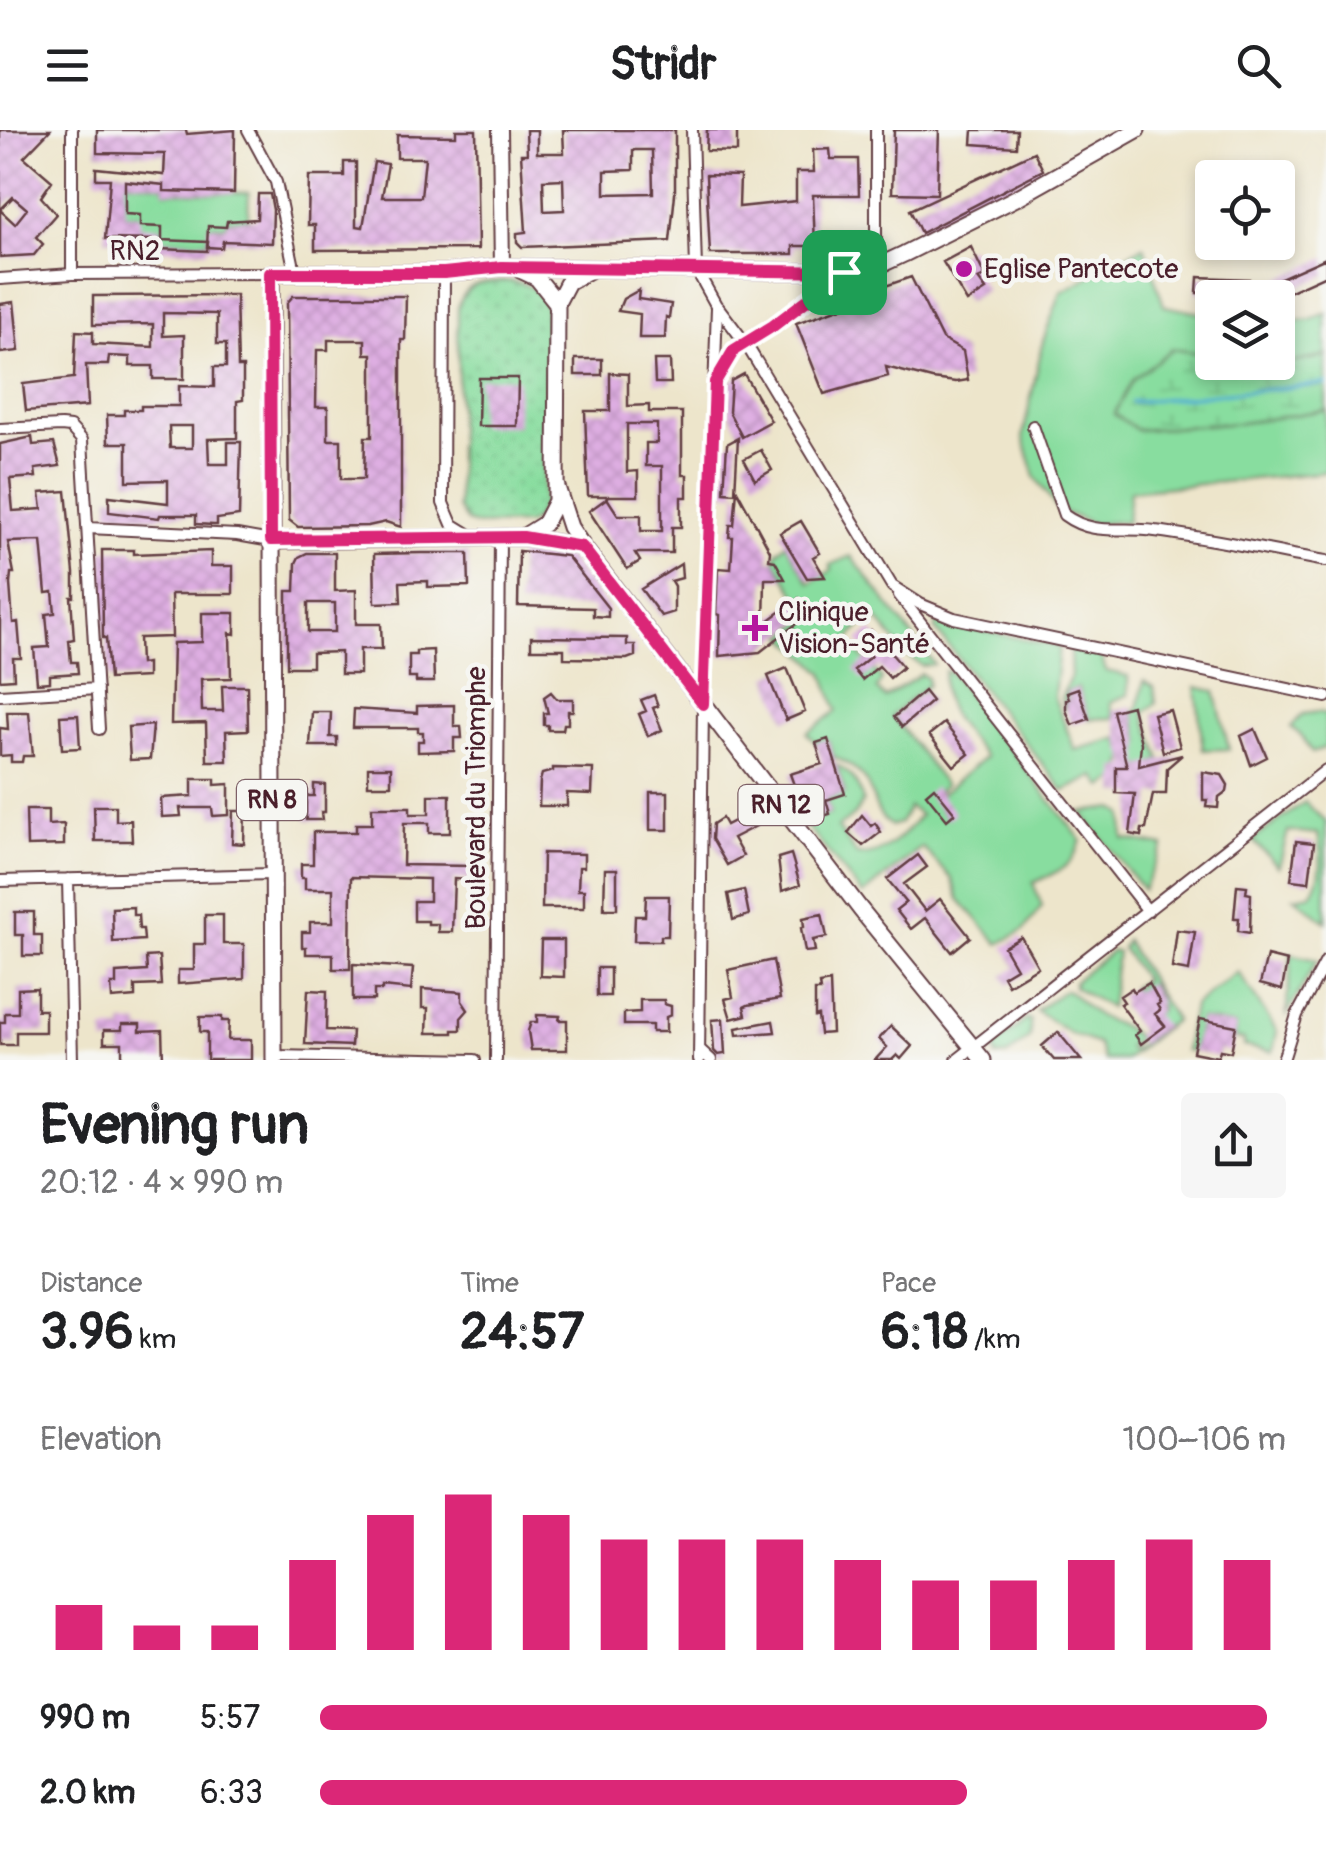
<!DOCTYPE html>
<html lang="en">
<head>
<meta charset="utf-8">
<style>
	body { margin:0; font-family:Pangolin,sans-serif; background:#f6f6f6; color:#202124; height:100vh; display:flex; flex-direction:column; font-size:38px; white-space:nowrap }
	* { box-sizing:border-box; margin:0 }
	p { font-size:32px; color:#757577 }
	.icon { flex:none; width:55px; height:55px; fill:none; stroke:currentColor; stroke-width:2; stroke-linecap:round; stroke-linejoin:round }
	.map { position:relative; height:930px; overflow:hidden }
	.side { display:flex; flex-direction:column; background:#fff; flex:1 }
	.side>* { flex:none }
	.controls { position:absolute; left:1195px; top:30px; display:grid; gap:20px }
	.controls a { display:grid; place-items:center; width:100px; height:100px; border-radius:10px; background:#fff; box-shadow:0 5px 15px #0003; font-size:50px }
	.pin { position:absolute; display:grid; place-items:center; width:85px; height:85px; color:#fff; margin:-42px; border-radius:20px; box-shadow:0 5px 15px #0006 }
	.round { display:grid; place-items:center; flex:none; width:105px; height:105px; border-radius:10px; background:#f6f6f6 }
	.summary { display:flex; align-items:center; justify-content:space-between; height:170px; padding:0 40px }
	h1 { font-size:55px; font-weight:700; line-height:75px }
	.stats { display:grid; grid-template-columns:repeat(3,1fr); gap:15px; height:170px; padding:10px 40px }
	.stats div { display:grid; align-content:center }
	.stats b { font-size:50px; font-weight:700 }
	.stats small { font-size:28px; font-weight:400 }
	.stats p { font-size:28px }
	.chart { height:280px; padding:20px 40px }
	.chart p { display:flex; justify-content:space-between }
	.chart svg { width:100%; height:180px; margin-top:10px; stroke:#db2777; stroke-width:6 }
	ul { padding:0 40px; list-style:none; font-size:32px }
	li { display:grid; grid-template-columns:160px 120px 1fr; align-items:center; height:75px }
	li i { height:25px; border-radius:12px; background:#db2777 }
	header { display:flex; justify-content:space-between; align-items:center; height:130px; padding:0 40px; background:#fff; font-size:45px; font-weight:700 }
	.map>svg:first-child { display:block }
	.green { fill:#88dd9f; stroke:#697e65; stroke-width:2.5 }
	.wetland { fill:url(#wetland-marsh); stroke:#697e65; stroke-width:2.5 }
	.park { fill:url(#park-dots); stroke:#697e65; stroke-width:2.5 }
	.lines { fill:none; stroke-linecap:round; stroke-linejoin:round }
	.stream { stroke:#54b1d2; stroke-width:4 }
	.building { fill:url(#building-cross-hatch); fill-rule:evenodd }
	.street-casing { stroke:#623d43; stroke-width:14 }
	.secondary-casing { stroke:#623d43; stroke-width:18 }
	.primary-casing { stroke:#623d43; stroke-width:19 }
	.street { stroke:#fff; stroke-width:10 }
	.secondary { stroke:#fff; stroke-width:14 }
	.primary { stroke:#fff; stroke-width:15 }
	.route-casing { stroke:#fff; stroke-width:20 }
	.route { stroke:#db2777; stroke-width:12 }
	.poi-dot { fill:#b5179e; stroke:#f6f6f2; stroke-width:4 }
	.labels { text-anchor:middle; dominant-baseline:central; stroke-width:9; stroke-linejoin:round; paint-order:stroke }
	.shield { fill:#f6f6f2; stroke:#7e6067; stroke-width:2.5 }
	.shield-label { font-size:25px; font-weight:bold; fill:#4a1f2b }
	.street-label { font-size:28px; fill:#4a1f2b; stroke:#f6f6f2 }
	.poi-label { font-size:28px; fill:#4a1f2b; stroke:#f6f6f2; text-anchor:start }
</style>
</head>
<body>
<header><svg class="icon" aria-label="menu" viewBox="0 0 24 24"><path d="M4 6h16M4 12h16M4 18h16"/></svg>Stridr<svg class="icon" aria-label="search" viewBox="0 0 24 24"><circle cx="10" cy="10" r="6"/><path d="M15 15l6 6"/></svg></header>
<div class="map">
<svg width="1326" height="930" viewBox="0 0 1326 930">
	<defs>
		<pattern id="wetland-marsh" width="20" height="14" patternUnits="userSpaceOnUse" patternTransform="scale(2.5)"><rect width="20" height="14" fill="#88dd9f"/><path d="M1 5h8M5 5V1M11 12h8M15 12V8" fill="none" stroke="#77bd89"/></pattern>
		<pattern id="park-dots" width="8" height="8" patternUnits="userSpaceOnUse" patternTransform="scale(2.5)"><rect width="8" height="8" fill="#88dd9f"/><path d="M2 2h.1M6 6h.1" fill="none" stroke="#77bd89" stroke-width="1.8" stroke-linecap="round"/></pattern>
		<pattern id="building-cross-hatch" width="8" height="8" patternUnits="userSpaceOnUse" patternTransform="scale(2.5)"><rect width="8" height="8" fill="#deaee2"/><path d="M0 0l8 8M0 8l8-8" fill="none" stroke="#c095c2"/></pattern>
	</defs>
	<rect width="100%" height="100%" fill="#f6f6f2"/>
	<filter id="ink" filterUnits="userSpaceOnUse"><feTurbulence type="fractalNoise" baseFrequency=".01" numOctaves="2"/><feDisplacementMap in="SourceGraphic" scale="20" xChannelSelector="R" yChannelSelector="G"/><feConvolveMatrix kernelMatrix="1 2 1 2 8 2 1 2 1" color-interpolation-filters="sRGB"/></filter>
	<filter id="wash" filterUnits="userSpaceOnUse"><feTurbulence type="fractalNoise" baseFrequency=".0048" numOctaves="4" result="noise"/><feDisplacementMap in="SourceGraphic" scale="40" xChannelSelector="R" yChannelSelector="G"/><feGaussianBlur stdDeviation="2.25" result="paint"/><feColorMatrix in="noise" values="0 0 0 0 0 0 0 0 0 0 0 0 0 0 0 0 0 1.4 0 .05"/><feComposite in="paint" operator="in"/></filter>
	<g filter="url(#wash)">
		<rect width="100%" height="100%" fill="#ede5cb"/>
		<path class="green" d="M110 49 164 55 165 61 249 63 248 89 227 91V96H209L208 112 162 110 139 98V85L115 84 125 73V64Z
			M1144 116 1164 176 1212 185V225L1171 219 1137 300 1241 293 1326 280V342L1130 361 1127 391 1094 394 1058 380 1035 347 1023 306 1043 211 1061 162Z
			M1326 183V226L1282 235 1268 233 1278 232V192L1311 190Z
			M786 413 810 453 832 440 830 435 851 426 934 534 922 536 908 526 876 488 867 489 848 511 882 549 877 559 885 568 921 544 927 548 928 555 892 585 945 655 938 661 940 665 985 627C963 599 937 579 945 541L951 543 1081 710C1074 737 1057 742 1033 753L1042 776 1024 800 999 814 959 769 952 749 922 717 863 765 809 699 805 692 830 684 826 670 845 663 836 635C853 644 858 653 863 671L856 683 838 698 857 725C882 728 906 704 920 685L909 677 900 693 891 696C863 676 884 648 834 627L828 610 816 613 807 603 837 581 824 543 785 506 810 486 775 431 777 422Z
			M939 491 1059 517 1054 567 1075 620 1119 608 1122 618 1141 613 1133 581 1138 579 1144 551 1154 557 1156 573 1144 583 1161 630 1155 632 1156 638 1139 637 1138 629H1125L1116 650 1103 657 1095 646 1064 661 935 499Z
			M1070 520 1101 526 1106 541 1128 546V565L1110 572 1114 588 1089 589 1078 558 1067 562 1066 580 1061 568 1071 546Z
			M1196 557 1215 561 1229 619 1203 620Z
			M1318 582 1326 584V617L1312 623 1302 606 1291 597 1303 584Z
			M1305 672 1326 692V792L1294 767 1311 764C1324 746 1321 724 1318 704L1288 701 1279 737 1252 710Z
			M1114 678 1123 684 1124 709 1164 716 1143 760 1081 682Z
			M1126 811 1175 890 1125 930H1104L1098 914 1071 904 1036 881 1064 860 1068 861C1079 869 1090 882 1102 888 1119 897 1121 891 1138 909L1128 917 1131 921 1164 896 1148 888 1160 880 1158 867 1150 853 1136 865 1132 858 1144 850 1122 818Z
			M1112 821 1117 822 1110 878 1074 857V851Z
			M1291 824 1317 830 1287 884C1286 863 1292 845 1291 824Z
			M1238 842 1277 901 1273 922 1243 916 1244 910 1234 908 1235 896 1200 889 1193 922 1185 921 1193 876Z
			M1027 889 1030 890V907L1007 926 996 927 994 916Z"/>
		<path class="wetland" d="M1172 219 1212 225V232L1282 235 1326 226V280L1241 293 1137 300 1114 284 1133 249Z"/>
		<path class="park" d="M510 151C529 154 542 160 546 180L543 374 535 389 528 394 475 395 467 392 458 378V178C466 150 485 152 510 151Z"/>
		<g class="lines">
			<path class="stream" d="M1132 272 1326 254"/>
		</g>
		<g id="blocks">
			<path class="building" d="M0 0H50L24 27 52 51 41 67 56 84 36 107 43 114 34 125 0 127V80L15 94 27 79 13 67 0 80Z
				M97 0H186L187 4 235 0 234 63 164 61V55L125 51V84L140 85V96L162 97V110L208 112 207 121 135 118V110H159L105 109 110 49H96V38L164 45 165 24 97 23Z
				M456 0H476L478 119 315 120V95H308L309 46H344V32H356V96L363 97 374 32 388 34 382 67H421L425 28H397V5L456 6Z
				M526 0H537V23H564L563 0H675V64L670 111 522 117 517 112V103L526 102 521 24H527ZM633 20H652L653 63 605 64V41L633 40ZM563 49 564 80 544 81 543 50Z
				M707 0H737V22L706 21Z
				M894 0H939L937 64 892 63Z
				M973 0H1017L1016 17 972 14Z
				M830 19 831 29H858L859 65H813L815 116H793V124H710L706 45 740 46 739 77 796 71V42H814L813 20Z
				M1034 22 1043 40 921 103 910 80Z
				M258 64H270L273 80 272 113 223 111 222 118 207 117 208 96 226 97 227 91 257 89Z
				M971 117 985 146 978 149 986 160 967 172 943 132Z
				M1326 128V145L1275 168H1268L1263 156Z
				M911 147 942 209 963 221 968 250 956 252 932 249 886 237 888 246 824 264 796 193 872 167 871 161Z
				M1198 147 1249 149 1248 165 1197 163Z
				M639 160 638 169 671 174 669 188 666 187 665 208H639L640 184 618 181 623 169Z
				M236 165 238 237H243V270L237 271V308L208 309 209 334H228V312H241L239 386 217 389V395H214L196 394V385H160L159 388 109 382V366L168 373V350L127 351V313H108L107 285H124V280H141V276H179V256L214 257V237H226V214H217V184L163 183V206L184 205V249H153V236H130V227L109 226 108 235H86L88 276 26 281 23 254 74 248 76 201 93 202V214L153 217V194L93 195V166ZM169 296H192V318H170Z
				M293 166H406L405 210H401V397L386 392 368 396 298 397 289 390 287 173ZM328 210H365V224H372V307H365L364 349H341V310H328V277H316L317 220H328Z
				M14 172 19 221 0 223V174Z
				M575 229H602V245H575Z
				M654 230H670L671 253H655Z
				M610 243 628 244V276L649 275V282H682V345H687V367H681V397H672V423H635L640 431 627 439 589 381 607 368 618 385H641V401H662V336H646V313H657V294H627V342L638 341V366H588L585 281H610Z
				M744 244 771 291 742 307 729 282 731 251Z
				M479 248H518L517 296H478Z
				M32 307 33 315 54 313 60 336 35 339 36 347 10 349 13 381 42 379 40 363 66 361 74 443V467H71L74 509 69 510 71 532H77L78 543 50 545V552L37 553 34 518 49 517 46 484 55 483 53 462 46 463 41 411 8 412 14 443H11L10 454 13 493 18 492 21 528H13L14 549 0 550V314Z
				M738 308 735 363 724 362 727 314Z
				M761 320 772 340 755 350 744 329Z
				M737 360 770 421 769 430 775 431 785 449H765L764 494 799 468 809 484 760 522 719 526 720 485 716 484 718 438 731 439 733 407H729L730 395H734Z
				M801 391 820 423 813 427 825 447 807 448 780 403Z
				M102 420H134V424L211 421V436H233V464H171L172 507 139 508 140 534 147 533V547L109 549 106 508H103Z
				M519 421 567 426 608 478V487L593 486V478L518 476Z
				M307 423H335V461L356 460V494H381L382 519H360V544H341V522L312 523V537H287V461H295L296 433 299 427ZM308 473H335V502H308Z
				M421 423H468L469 456 428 457V451L400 452 401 472 375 473 374 424Z
				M681 434 682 448 671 451 674 456V482L661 486 641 459Z
				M202 483H235V504L230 503 231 548 201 549 202 581H223L222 556H247L248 600 226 601 227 631H207L206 593 171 594 173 513 202 512Z
				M871 500 903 537 890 548 879 536 862 550 854 540 871 526 858 511Z
				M531 507 627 508V515H635V526L627 529 564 528V519H531Z
				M433 520 434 552H416V548H409V525H416V521Z
				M787 538 805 582 786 590 768 546Z
				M1078 558 1089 589 1072 595 1066 580V570L1069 569 1067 562Z
				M924 561 932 571 902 597 894 587Z
				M551 562 557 569H573V581H568V594H564L563 600H548V595H544V583H548L544 567Z
				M654 565 658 576 653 578 662 600 648 606 639 584 646 581 641 570Z
				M454 575V596H461L462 608H454V621L418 622V611H423V602H418V598H353L354 579 417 583V576Z
				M1132 576 1141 613 1139 636 1182 625 1167 638 1166 664H1153L1146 699H1142L1141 706 1130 704 1135 664 1116 663V637H1127L1113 581Z
				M1170 580 1180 617 1163 622 1153 584Z
				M7 582H29L33 626H23L22 632H11V625L0 626V598L8 599Z
				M312 582H331L330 607H337V616H310Z
				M78 585 80 618 62 619 60 586Z
				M944 593 969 624 954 636 929 605Z
				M153 595 150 629 130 630 128 597Z
				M1255 599 1267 627 1251 635 1241 606Z
				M828 609 845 664 826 670 830 684 807 691 790 644 822 634 816 613Z
				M368 637H391V655H368Z
				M553 638 593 639 592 664 567 663V676H539L540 651 542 644 553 641Z
				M1203 642 1222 645 1228 655 1227 661 1219 667 1218 678 1206 677 1207 670H1203Z
				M192 649H215V655L229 654V685L213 686 212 678H180L181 686 162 687 161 668 192 666Z
				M314 654 325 655V682H321L322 690H306V666H314Z
				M934 657 955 683 947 690 926 664Z
				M650 662H668V700H650Z
				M429 665H450V703H429V693H404L403 735 473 736 472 750 454 749 452 802H438V794H428V791H414V771H429V749L351 747 350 839H333V824H306V817H302V802H310V792H333V759H305V748H301V734H313V702H356V694H372V677H410V684H429Z
				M94 676H116V691L131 690 132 711H95Z
				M26 680H48V695L64 694V715L27 716Z
				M755 680 762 693 733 708 743 726 727 735 712 709 713 694 722 688 726 695Z
				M233 681H245L244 714 232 713Z
				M862 685 871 696 875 693 881 702 863 716 848 703Z
				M1296 711 1314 713 1309 752 1291 750Z
				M543 723 584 724V737H579L578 760H584V778H542Z
				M791 724 800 755 782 761 778 728Z
				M918 725 927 737 904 754 925 781 940 769 970 807 952 822 925 788 911 799 896 780 906 772 887 749Z
				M605 739H617V779H604Z
				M1237 755 1247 756 1246 763 1251 764 1250 803 1238 801 1239 788H1234Z
				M744 760 749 785 733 790 728 764Z
				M646 766H669L668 806H661V811H634L635 786H645Z
				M133 777V785H138L139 799H143L144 810 113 812 112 778Z
				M15 782H34V805H42V826H23V805H15Z
				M822 784 827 807 813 810 815 821 805 822 801 798 804 797 803 788Z
				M205 785H223V814H244V849L178 854V840H194V814H205Z
				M1177 800 1195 802 1189 841 1172 838Z
				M1021 807 1038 837 1008 855 1003 846 1016 838 1004 817Z
				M541 810H564V847L540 846Z
				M159 826 161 855 135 856V867L112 869 111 854H116V843L147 841 146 827Z
				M1267 826 1287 831 1282 860 1260 854Z
				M773 830 780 869 748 875 744 877 746 885 731 889 725 869 733 867 728 840Z
				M353 834 413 838 411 860 382 857V860H374V870H353Z
				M597 838H610V866H597Z
				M830 852 832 903 820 904 818 886 815 887V861H820L819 854Z
				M1149 853 1160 873 1157 875 1160 880 1155 884 1165 896 1141 914 1135 905 1140 901 1120 874 1124 872 1120 866 1132 858 1134 862Z
				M37 858V880H45V902H16V915H0V892H5V883H18V859Z
				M422 859 462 862V871L468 880 461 888V900H453V903H427L428 878H422Z
				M308 860 327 861 326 900 352 901 351 916 305 914Z
				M640 870H664V874L671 876V885L666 887V902H652V895H624V883L640 882Z
				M537 885 560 886 559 890H567V920H531L528 901 531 892H537Z
				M200 887H222V891H229L228 910H251V930H207V902H200Z
				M723 889 725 924 718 925 714 921 712 890Z
				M1200 889 1236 896 1231 922 1220 920 1218 927 1193 922Z
				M773 891 775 902 737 905 736 898Z
				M122 894H140V901L162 900 163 930H122V913H104V900H122Z
				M891 896 912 916 901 929 897 925 892 930H875L887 917 879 909Z
				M1058 902 1081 930H1054L1042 916Z"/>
		</g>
	</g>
	<g filter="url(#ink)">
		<use href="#blocks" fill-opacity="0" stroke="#623d43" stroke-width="2.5"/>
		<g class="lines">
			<defs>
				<path id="street" d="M248 0 276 52 295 142
					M692 0 696 139 717 177 703 574 699 930
					M876 0V137
					M444 143 443 373 452 394 470 405
					M72 144V0
					M0 149 72 144 271 143
					M718 177 746 214 892 456 920 474 954 488 1326 567
					M716 250 734 220 773 196 842 143
					M1033 296 1064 385C1094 407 1121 396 1155 401 1212 408 1269 421 1326 431
					M0 299 61 296 70 297 82 310 99 599
					M88 398 237 405 271 411
					M899 465 1148 781
					M0 565 97 559
					M68 749 72 930
					M0 751 272 744
					M699 919 711 930
					M274 926 475 930
					M496 930 500 407
					M957 930 1326 640
					M1283 930 1297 885 1326 831"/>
				<path id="secondary" d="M500 0 502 137"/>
				<path id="primary" d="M520 140 537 148 557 173 556 371 544 394 523 407
					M557 173 568 152 590 140
					M556 354 570 397 583 417 861 780 983 930
					M271 411 523 407 583 417
					M274 930 271 143H444L502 137 844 142 876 137 904 124 1018 67 1137 0"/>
			</defs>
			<use href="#street" class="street-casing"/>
			<use href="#secondary" class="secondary-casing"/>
			<use href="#primary" class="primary-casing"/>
			<use href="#street" class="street"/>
			<use href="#secondary" class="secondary"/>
			<use href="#primary" class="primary"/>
		</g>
	</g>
	<g class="lines" filter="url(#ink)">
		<defs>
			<path id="route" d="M502 137 844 142 773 196 734 220 715 252 703 574 582 417 523 407 271 410 270 143H444Z"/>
		</defs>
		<use href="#route" class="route-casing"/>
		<use href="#route" class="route"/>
	</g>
	<g class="poi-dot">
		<circle cx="964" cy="139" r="10"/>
		<path d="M750 483h10v10h10v10h-10v10h-10v-10h-10v-10h10z"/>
	</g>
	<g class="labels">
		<g class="shield">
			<rect x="237" y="650" width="70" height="40" rx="8"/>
			<rect x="738.5" y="655" width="85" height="40" rx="8"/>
		</g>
		<g class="shield-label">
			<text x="272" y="670">RN 8</text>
			<text x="781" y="675">RN 12</text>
		</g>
		<g class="street-label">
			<text x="135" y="121">RN2</text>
			<text transform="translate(476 668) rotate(-90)">Boulevard du Triomphe</text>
		</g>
		<g class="poi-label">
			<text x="984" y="139">Eglise Pantecote</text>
			<text x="778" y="482">Clinique<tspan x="778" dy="32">Vision-Santé</tspan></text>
		</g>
	</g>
</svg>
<div class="controls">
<a><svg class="icon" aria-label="locate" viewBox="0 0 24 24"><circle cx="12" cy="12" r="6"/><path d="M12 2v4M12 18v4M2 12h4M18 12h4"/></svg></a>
<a><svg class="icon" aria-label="layers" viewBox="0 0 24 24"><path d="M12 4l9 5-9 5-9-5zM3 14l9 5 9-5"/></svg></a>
</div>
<div class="pin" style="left:844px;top:142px;background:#1e9e55"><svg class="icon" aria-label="arrive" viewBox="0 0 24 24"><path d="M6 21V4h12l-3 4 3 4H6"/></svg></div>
</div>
<section class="side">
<div class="summary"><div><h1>Evening run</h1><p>20:12 · 4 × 990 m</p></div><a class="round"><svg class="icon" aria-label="share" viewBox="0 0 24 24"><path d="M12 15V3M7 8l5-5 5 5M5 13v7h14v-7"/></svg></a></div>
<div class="stats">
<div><p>Distance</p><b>3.96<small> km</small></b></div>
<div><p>Time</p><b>24:57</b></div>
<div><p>Pace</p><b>6:18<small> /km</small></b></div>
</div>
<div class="chart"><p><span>Elevation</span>100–106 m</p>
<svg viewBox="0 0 160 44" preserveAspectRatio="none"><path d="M5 44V33M15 44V38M25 44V38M35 44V22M45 44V11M55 44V6M65 44V11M75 44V17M85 44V17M95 44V17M105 44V22M115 44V27M125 44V27M135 44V22M145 44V17M155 44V22"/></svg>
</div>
<ul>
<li><b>990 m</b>5:57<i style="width:98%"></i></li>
<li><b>2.0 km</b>6:33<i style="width:67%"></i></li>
</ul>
</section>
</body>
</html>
